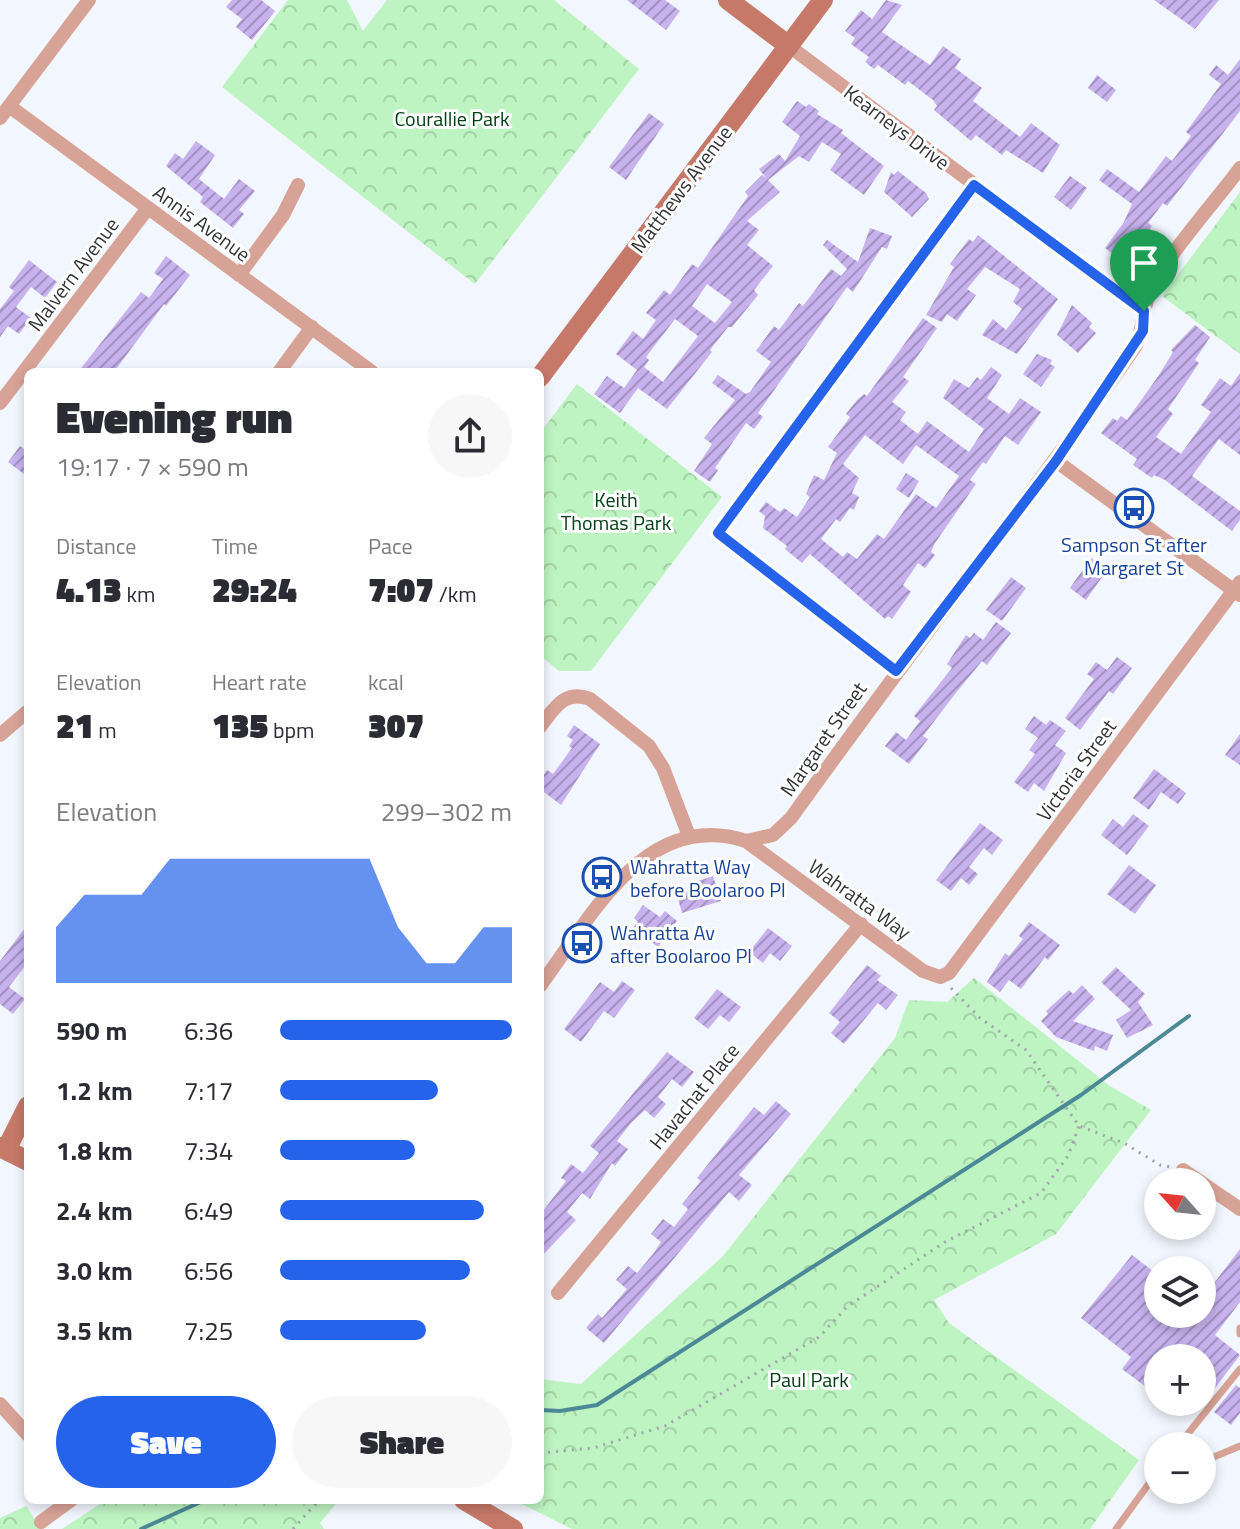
<!DOCTYPE html>
<html lang="en">
<head>
<meta charset="utf-8">
<style>
	body { margin:0; font-family:"Titillium Web",sans-serif; background:#f7f7f7; color:#2b2b33; height:100vh; display:flex; flex-direction:column; font-size:30px; white-space:nowrap }
	* { box-sizing:border-box; margin:0 }
	p { font-size:26px; color:#7c7c81 }
	.icon { flex:none; width:44px; height:44px; fill:none; stroke:currentColor; stroke-width:2; stroke-linecap:round; stroke-linejoin:round }
	.map { position:relative; flex:1; overflow:hidden }
	.side { position:absolute; left:24px; top:368px; width:520px; height:1136px; display:flex; flex-direction:column; background:#fff; border-radius:12px; box-shadow:0 4px 12px #0003 }
	.side>* { flex:none }
	.needle { width:52px; rotate:297deg }
	.buttons { position:absolute; left:1144px; top:1168px; display:grid; gap:16px }
	.buttons a { display:grid; place-items:center; width:72px; height:72px; border-radius:50%; background:#fff; box-shadow:0 4px 12px #0003; font-size:40px }
	.pin { position:absolute; display:grid; place-items:center; width:68px; height:68px; color:#fff; margin:-82px -34px; border-radius:50% 50% 50% 0; rotate:-45deg; box-shadow:0 0 8px #0007 }
	.pin .icon { rotate:45deg }
	.round { display:grid; place-items:center; flex:none; width:84px; height:84px; border-radius:42px; background:#f7f7f7 }
	.overview { display:flex; align-items:center; justify-content:space-between; height:136px; padding:0 32px }
	h1 { font-size:44px; font-weight:800; line-height:60px }
	.figures { display:grid; grid-template-columns:repeat(3,1fr); gap:12px; height:136px; padding:8px 32px }
	.figures div { display:grid; align-content:center }
	.figures b { font-size:34px; font-weight:800 }
	.figures small { font-size:22px; font-weight:400 }
	.figures p { font-size:22px }
	.chart { height:224px; padding:16px 32px }
	.chart p { display:flex; justify-content:space-between }
	.chart svg { width:100%; height:144px; margin-top:8px; fill:#2563eb; opacity:.7 }
	.primary-button { display:flex; gap:16px; margin-top:auto; padding:16px 32px }
	.primary-button a { flex:1; height:92px; border-radius:48px; background:#2563eb; color:#fff; font-size:32px; font-weight:800; line-height:92px; text-align:center }
	.primary-button a+a { background:#f7f7f7; color:#2b2b33 }
	ul { padding:0 32px; list-style:none; font-size:26px }
	li { display:grid; grid-template-columns:128px 96px 1fr; align-items:center; height:60px }
	li i { height:20px; border-radius:10px; background:#2563eb }
	.map>svg:first-child { display:block }
	.park { fill:url(#park-crowns) }
	.lines { fill:none; stroke-linecap:round; stroke-linejoin:round }
	.stream { stroke:#4c8997; stroke-width:4 }
	.building { fill:url(#building-hatch); fill-rule:evenodd }
	.path { stroke:#a1a4aa; stroke-width:3; stroke-dasharray:2 6; stroke-linecap:butt }
	.lane { stroke:#d8a397; stroke-width:7 }
	.street { stroke:#d8a397; stroke-width:14 }
	.secondary { stroke:#c67969; stroke-width:20 }
	.route-casing { stroke:#fff; stroke-width:16 }
	.route { stroke:#2563eb; stroke-width:10 }
	.labels { text-anchor:middle; dominant-baseline:central; stroke-width:6; stroke-linejoin:round; paint-order:stroke }
	.park-label { font-size:20px; fill:#034013; stroke:#fff }
	.street-label { font-size:20px; fill:#313336; stroke:#fff }
	.transit-label { font-size:20px; fill:#164399; stroke:#fff; text-anchor:start }
</style>
</head>
<body>
<div class="map">
<svg width="1240" height="1529" viewBox="0 0 1240 1529">
	<defs>
		<pattern id="park-crowns" width="20" height="18" patternUnits="userSpaceOnUse" patternTransform="scale(2)"><rect width="20" height="18" fill="#bef3c2"/><path d="M2 6a3 3 0 1 1 6 0M12 15a3 3 0 1 1 6 0" fill="none" stroke="#a4d1a7"/></pattern>
		<pattern id="building-hatch" width="6" height="6" patternUnits="userSpaceOnUse" patternTransform="scale(2)"><rect width="6" height="6" fill="#c8b2ee"/><path d="M-1 1l2-2M0 6l6-6M5 7l2-2" fill="none" stroke="#a391c2"/></pattern>
	</defs>
	<rect width="100%" height="100%" fill="#f2f6fe"/>
	<path class="park" d="M288 0H347L363 31 387 0H554L639 69 475 284 222 87Z
		M1240 192V354L1162 296Z
		M577 384 722 497 591 671H559L540 655V433Z
		M974 978 1110 1086 1151 1110 1056 1234 934 1300 949 1323 1139 1460 1090 1529H572L514 1500H540V1379L581 1384 723 1256 895 1038 909 1000 947 1002Z
		M106 1500H339L320 1523 324 1529H62Z
		M26 1506 41 1529H0V1518Z"/>
	<g class="lines">
		<path class="stream" d="M540 1410 560 1411 597 1405 1081 1095 1189 1016
			M141 1529 205 1500"/>
	</g>
	<path class="building" d="M232 0H261L275 11 252 40 236 27 242 19 226 7Z
		M627 0H665L680 11 666 30Z
		M886 0 902 5 882 32 930 65 943 46 961 59 955 68 982 88 973 101 1020 137 1031 123 1060 145 1043 173 1006 150 1002 155 976 135 971 141 934 110 937 106 933 100 908 81 905 85 878 65 874 69 865 62 869 57 851 44 855 38 845 31 861 10 872 19Z
		M1154 0H1219L1195 29Z
		M1240 59V111L1167 206 1163 203 1148 223 1152 226 1130 255 1127 253 1121 260 1105 248 1124 222 1132 204 1099 180 1107 169 1139 192 1166 156 1172 161 1191 136 1186 132 1221 84 1209 75 1216 65 1228 75Z
		M1097 75 1116 90 1107 102 1088 88Z
		M797 101 806 107 809 104 819 111 817 114 843 130 841 133 884 166 864 195 830 170 841 154 822 142 809 162 799 156 768 180 780 192 747 221 759 230 747 245 773 266 754 290 758 295 732 327H728L710 350 712 352 667 409 638 388 620 413 594 394 607 376 624 388 637 370 616 354 633 331 643 339 656 320 646 313 664 290 670 295 692 264 698 268 748 196 745 192 762 175 766 178 759 169 779 154 785 161 800 136 782 122ZM707 284 732 302 715 323 692 306ZM675 319 698 336 663 382 644 367 649 360 646 357Z
		M649 113 664 124 626 180 609 167Z
		M196 141 215 155 199 179 224 199 239 179 255 191 239 210 244 214 233 228 200 202 203 197 166 166 175 153 183 159Z
		M898 171 926 193 929 199 912 217 884 192 891 172 894 175Z
		M1070 176 1087 188 1071 210 1054 197Z
		M870 228 892 236 887 249 882 247 853 292 847 287 758 413 763 417 754 429 746 423 715 468 718 470 710 482 694 471 712 444 704 438 735 400 712 383 718 375 746 394 750 392 771 362 756 351 774 326 779 330 799 303 803 306 831 269 841 276 847 269 823 245 827 240 858 262Z
		M978 235 1058 299 1017 354 982 335 993 319 1006 330 1022 309 1013 302 1020 289 985 267 967 289 976 295 957 321 947 314 942 322 926 315 954 267 950 264 969 239 973 242Z
		M166 256 190 275 166 306 164 304 114 372H78L141 292 149 298 163 279 154 273Z
		M29 260 57 282 45 298 31 287 16 307 31 318 19 334 8 326 0 337V309L14 291 9 287Z
		M1072 305 1092 323 1089 327 1096 333 1078 353 1057 335Z
		M923 318 937 328 903 377 909 381 892 402 906 412 900 420 918 434 927 421 969 452 984 429 943 398 954 379 969 388 977 377 981 380 991 367 1002 375 987 398 1009 414 1020 398 1041 412 1018 445 1005 436 986 464 983 462 970 480 976 484 935 543 931 552 935 555 925 568 918 563 903 585 911 592 892 619 888 616 885 619 810 554 802 563 785 549 787 546 763 528 765 516 759 511 766 502 780 512 784 508 797 517 810 497 806 494 814 475 824 480 837 453 828 447 850 417 846 414 857 400 864 394 867 396ZM865 435 903 464 916 445 959 476 936 508 916 494 884 539 877 534 857 559 847 552 843 557 821 539 836 519 840 522 850 508 854 510 859 497 852 493 859 478 843 464Z
		M1195 325 1210 337 1195 360 1199 363 1168 409 1173 414 1156 437 1181 454 1211 412 1201 405 1220 378 1231 386 1240 373V455L1219 439 1192 476 1240 511V520L1232 531 1165 480 1154 475 1152 478 1133 465 1137 459 1101 433 1113 418 1117 421 1121 416 1127 420 1159 375 1173 352 1171 350Z
		M1037 354 1052 360 1050 364 1055 367 1041 387 1023 374Z
		M20 446 28 452V477L8 462Z
		M906 473 919 481 909 498 896 489Z
		M1091 558 1107 570 1086 600 1070 588Z
		M1011 577 1026 588 1002 621 986 610Z
		M996 622 1011 633 987 665 982 661 955 694 923 736 928 739 909 764 885 746 896 732 906 740 920 721 914 716 952 668 947 664 966 635 970 638 974 633 983 640Z
		M1117 657 1132 668 1113 694 1109 691 1080 730 1065 718 1094 679 1087 674 1096 662 1107 670Z
		M1034 716 1046 725 1050 720 1066 731 1055 745 1066 753 1044 791 1034 783 1028 792 1014 782 1035 754 1029 750 1038 738 1025 729Z
		M574 725 600 744 561 805 540 789V780L547 770 553 774 572 748 569 746 573 740 567 736Z
		M1240 734V765L1225 755Z
		M1154 769 1186 793 1178 804 1161 792 1149 810 1133 798Z
		M1133 814 1149 826 1127 855 1101 835 1113 819 1123 827Z
		M980 823 1003 840 992 855 984 848 969 867 978 874 969 885 961 878 951 891 936 880Z
		M1129 865 1156 885 1135 914 1107 894Z
		M713 876 721 901 682 913 677 895 697 888 695 882Z
		M643 905 660 917 665 911 677 921 658 947 633 928 638 922 634 918Z
		M1029 922 1060 945 1048 960 1045 957 1021 989 1009 980 1000 992 987 982 1005 953 1009 956 1023 939 1019 936Z
		M28 924V962L9 987 25 999 13 1014 0 1004V961Z
		M768 928 792 946 780 961 770 953 763 963 749 952Z
		M867 965 881 976 877 980 898 995 886 1010 878 1003 844 1044 831 1033 840 1022 829 1013Z
		M1116 967 1145 994 1138 1002 1153 1025 1127 1038 1116 1020 1131 1010 1101 982Z
		M622 981 635 990 614 1018 604 1011 581 1042 564 1029 600 982 614 992Z
		M1082 985 1095 999 1073 1021 1113 1035 1107 1051 1095 1046 1094 1051 1056 1037 1041 1021 1048 1014 1046 1011 1069 990 1073 994Z
		M717 989 741 1007 729 1022 720 1015 708 1029 694 1018Z
		M667 1052 694 1072 682 1087 672 1079 658 1097 666 1104 654 1118 645 1110 631 1123 617 1141 628 1149 615 1166 612 1163 590 1199 582 1193 567 1212 576 1220 540 1258V1215L566 1181 561 1178 571 1164 583 1173 599 1153 590 1146Z
		M776 1101 791 1114 739 1175 752 1185 739 1201 729 1192 604 1343 586 1328 598 1314 602 1318 627 1289 616 1280 628 1266 637 1273 653 1254 661 1242 651 1234 663 1219 674 1227 688 1209 682 1204 701 1181 697 1178 754 1107 764 1115Z
		M1240 1249V1302L1215 1335 1240 1355 1203 1404 1202 1358H1158V1396L1122 1369 1131 1357 1081 1318 1132 1255 1158 1275V1314H1202V1299Z
		M1236 1385 1240 1388V1413L1231 1425 1214 1412Z"/>
	<g class="lines">
		<path class="path" d="M951 988 980 1018 1026 1050 1079 1126 1124 1143 1160 1165 1171 1167
			M540 1453 593 1448 665 1426 819 1337 848 1306 945 1242 1041 1193 1068 1156 1079 1126
			M293 1529 319 1500"/>
		<path class="lane" d="M1240 1328V1334
			M1178 1446 1240 1369
			M1202 1462 1240 1446
			M1116 1529 1158 1471"/>
		<path class="street" d="M789 46 1144 311
			M9 106 372 372
			M0 118 89 0
			M239 275 283 215 298 185
			M279 372 312 327
			M0 403 148 208
			M1056 461 1240 595
			M896 671 718 533 974 185
			M540 727C554 709 564 689 590 699L649 746 663 768 689 836
			M0 735 28 711
			M746 841 773 835 791 818C904 660 1024 507 1135 347 1144 329 1142 312 1149 294 1163 259 1216 201 1240 168
			M540 986C590 919 645 808 746 841L923 971 940 977 949 973 1240 582
			M1183 1170 1201 1182
			M1202 1183 1240 1209
			M558 1293 861 924
			M0 1404 28 1435
			M41 1522 71 1500"/>
		<path class="secondary" d="M728 0 789 46
			M540 377 823 0
			M0 1147 28 1161
			M6 1150 28 1106
			M464 1500 513 1529"/>
	</g>
	<g class="lines">
		<defs>
			<path id="route" d="M974 185 1144 311 1143 331 1056 461 896 671 718 533Z"/>
		</defs>
		<use href="#route" class="route-casing"/>
		<use href="#route" class="route"/>
	</g>
	<defs>
		<symbol id="bus-ring" viewBox="-11 -11 22 22"><circle r="9.5" fill="#fff" stroke="#1a4fb4" stroke-width="1.5"/><path d="M-5-6H5V4H4V6H2V4H-2V6H-4V4H-5ZM-3.5-4V0h7V-4ZM-3.5 1.2v1.5H-2V1.2ZM2 1.2v1.5H3.5V1.2Z" fill="#1a4fb4"/></symbol>
	</defs>
	<g fill-rule="evenodd">
		<use href="#bus-ring" x="1112" y="486" width="44" height="44"/>
		<use href="#bus-ring" x="580" y="855" width="44" height="44"/>
		<use href="#bus-ring" x="560" y="921" width="44" height="44"/>
	</g>
	<g class="labels">
		<g class="park-label">
			<text x="452" y="118">Courallie Park</text>
			<text x="616" y="499">Keith<tspan x="616" dy="23">Thomas Park</tspan></text>
			<text x="809" y="1379">Paul Park</text>
		</g>
		<g class="street-label">
			<text transform="translate(897 127) rotate(37)">Kearneys Drive</text>
			<text transform="translate(681 189) rotate(-53)">Matthews Avenue</text>
			<text transform="translate(202 223) rotate(36)">Annis Avenue</text>
			<text transform="translate(73 274) rotate(-53)">Malvern Avenue</text>
			<text transform="translate(823 739) rotate(-55)">Margaret Street</text>
			<text transform="translate(1076 770) rotate(-54)">Victoria Street</text>
			<text transform="translate(860 899) rotate(36)">Wahratta Way</text>
			<text transform="translate(694 1096) rotate(-51)">Havachat Place</text>
		</g>
		<g class="transit-label">
			<text x="1134" y="544" text-anchor="middle">Sampson St after<tspan x="1134" dy="23">Margaret St</tspan></text>
			<text x="630" y="866">Wahratta Way<tspan x="630" dy="23">before Boolaroo Pl</tspan></text>
			<text x="610" y="932">Wahratta Av<tspan x="610" dy="23">after Boolaroo Pl</tspan></text>
		</g>
	</g>
</svg>
<div class="buttons">
<a><svg class="needle" viewBox="-14 -14 28 28"><path d="M0-13l5 13h-10z" fill="#e53935"/><path d="M0 13l5-13h-10z" fill="#7c7c81"/></svg></a>
<a><svg class="icon" aria-label="layers" viewBox="0 0 24 24"><path d="M12 4l9 5-9 5-9-5zM3 14l9 5 9-5"/></svg></a>
<a>+</a>
<a>−</a>
</div>
<div class="pin" style="left:1144px;top:311px;background:#1e9e55"><svg class="icon" aria-label="arrive" viewBox="0 0 24 24"><path d="M6 21V4h12l-3 4 3 4H6"/></svg></div>
<section class="side">
<div class="overview"><div><h1>Evening run</h1><p>19:17 · 7 × 590 m</p></div><a class="round"><svg class="icon" aria-label="share" viewBox="0 0 24 24"><path d="M12 15V3M7 8l5-5 5 5M5 13v7h14v-7"/></svg></a></div>
<div class="figures">
<div><p>Distance</p><b>4.13<small> km</small></b></div>
<div><p>Time</p><b>29:24</b></div>
<div><p>Pace</p><b>7:07<small> /km</small></b></div>
</div>
<div class="figures">
<div><p>Elevation</p><b>21<small> m</small></b></div>
<div><p>Heart rate</p><b>135<small> bpm</small></b></div>
<div><p>kcal</p><b>307</b></div>
</div>
<div class="chart"><p><span>Elevation</span>299–302 m</p>
<svg viewBox="0 0 160 44" preserveAspectRatio="none"><path d="M0 44V27L10 17L20 17L30 17L40 6L50 6L60 6L70 6L80 6L90 6L100 6L110 6L120 27L130 38L140 38L150 27L160 27V44z"/></svg>
</div>
<ul>
<li><b>590 m</b>6:36<i style="width:100%"></i></li>
<li><b>1.2 km</b>7:17<i style="width:68%"></i></li>
<li><b>1.8 km</b>7:34<i style="width:58%"></i></li>
<li><b>2.4 km</b>6:49<i style="width:88%"></i></li>
<li><b>3.0 km</b>6:56<i style="width:82%"></i></li>
<li><b>3.5 km</b>7:25<i style="width:63%"></i></li>
</ul>
<div class="primary-button"><a>Save</a><a>Share</a></div>
</section>
</div>
</body>
</html>
